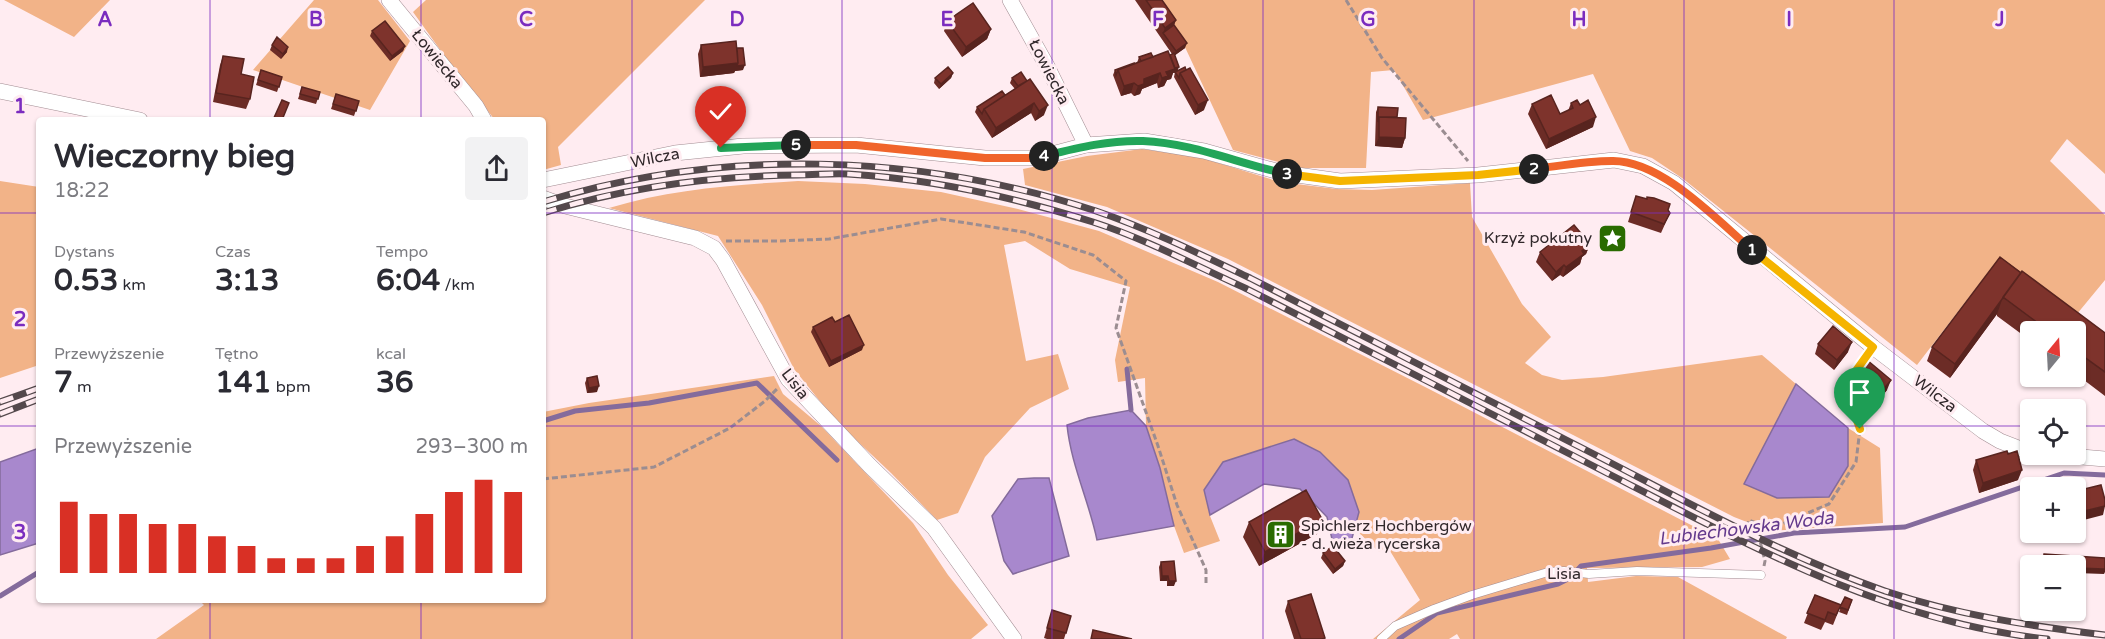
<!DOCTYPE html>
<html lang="pl">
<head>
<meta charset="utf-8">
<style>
	body { margin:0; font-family:"Varela Round",sans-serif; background:#f2f2f3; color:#2b2b33; height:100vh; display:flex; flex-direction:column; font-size:22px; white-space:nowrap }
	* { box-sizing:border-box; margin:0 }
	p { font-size:20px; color:#7c7c81 }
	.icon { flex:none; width:33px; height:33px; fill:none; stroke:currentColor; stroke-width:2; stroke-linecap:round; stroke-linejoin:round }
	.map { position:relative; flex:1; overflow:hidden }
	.sheet { position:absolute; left:36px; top:117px; width:510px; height:486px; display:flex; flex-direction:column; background:#fff; border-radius:6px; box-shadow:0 2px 4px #0004 }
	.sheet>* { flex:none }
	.needle { width:39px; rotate:18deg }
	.buttons { position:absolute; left:2020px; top:321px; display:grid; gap:12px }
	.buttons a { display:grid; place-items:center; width:66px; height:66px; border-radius:6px; background:#fff; box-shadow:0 2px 4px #0004; font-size:30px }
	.pin { position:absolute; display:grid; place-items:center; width:51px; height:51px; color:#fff; margin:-62px -26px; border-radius:50% 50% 50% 0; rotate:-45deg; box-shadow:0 0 6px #0007 }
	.pin .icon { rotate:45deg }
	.km { position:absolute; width:30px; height:30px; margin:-15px; border-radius:50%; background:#222; color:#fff; font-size:16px; line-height:30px; text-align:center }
	.round { display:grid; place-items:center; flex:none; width:63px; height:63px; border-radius:6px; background:#f2f2f3 }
	.headline { display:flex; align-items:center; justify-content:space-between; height:102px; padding:0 18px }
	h1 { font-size:33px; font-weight:700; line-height:45px }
	.metrics { display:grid; grid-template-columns:repeat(3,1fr); gap:9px; height:102px; padding:6px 18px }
	.metrics div { display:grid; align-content:center }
	.metrics b { font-size:30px; font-weight:700 }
	.metrics small { font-size:16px; font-weight:400 }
	.metrics p { font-size:16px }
	.chart { height:168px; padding:12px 18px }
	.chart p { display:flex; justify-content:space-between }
	.chart svg { width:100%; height:108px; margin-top:6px; stroke:#d93025; stroke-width:6 }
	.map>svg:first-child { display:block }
	.green { fill:#f2b388 }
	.water { fill:#a888cd; stroke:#846b9c; stroke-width:1.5 }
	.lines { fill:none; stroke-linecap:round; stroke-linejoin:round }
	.stream { stroke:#846b9c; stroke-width:5 }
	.service-casing { stroke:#a38d93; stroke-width:9 }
	.minor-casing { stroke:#a38d93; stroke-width:16 }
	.path { stroke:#9b8d91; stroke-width:3; stroke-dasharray:6 3; stroke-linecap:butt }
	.service { stroke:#fff; stroke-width:8 }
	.minor { stroke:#fff; stroke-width:15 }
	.rail-casing { stroke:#54494c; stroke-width:7 }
	.rail { stroke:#ffecf1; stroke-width:4.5; stroke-dasharray:14; stroke-linecap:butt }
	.wall { fill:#6c2c26 }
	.shaded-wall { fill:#58241f }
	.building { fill:#7e332c; stroke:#58241f; stroke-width:1.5 }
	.split-1-casing { stroke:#fff; stroke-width:12 }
	.split-2-casing { stroke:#fff; stroke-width:12 }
	.split-3-casing { stroke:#fff; stroke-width:12 }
	.split-4-casing { stroke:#fff; stroke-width:12 }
	.split-5-casing { stroke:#fff; stroke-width:12 }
	.split-6-casing { stroke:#fff; stroke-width:12 }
	.split-1 { stroke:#f5b400; stroke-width:8 }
	.split-2 { stroke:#f0652b; stroke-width:8 }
	.split-3 { stroke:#f5b400; stroke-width:8 }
	.split-4 { stroke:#22a559; stroke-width:8 }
	.split-5 { stroke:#f0652b; stroke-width:8 }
	.split-6 { stroke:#22a559; stroke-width:8 }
	.grid { fill:none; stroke:#7b2cbf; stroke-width:1.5; stroke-opacity:0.55 }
	.labels { text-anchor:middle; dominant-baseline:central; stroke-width:6; stroke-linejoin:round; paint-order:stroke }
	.street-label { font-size:16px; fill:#31282b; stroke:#ffecf1 }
	.poi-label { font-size:16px; fill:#31282b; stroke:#ffecf1; text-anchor:end }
	.water-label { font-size:18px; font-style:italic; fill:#63398c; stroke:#ffecf1 }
	.grid-label { font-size:20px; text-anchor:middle; font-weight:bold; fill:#7b2cbf; stroke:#ffecf1; stroke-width:6; stroke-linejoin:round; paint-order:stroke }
</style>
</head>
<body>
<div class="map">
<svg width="2105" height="639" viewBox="0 0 2105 639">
	<rect width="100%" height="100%" fill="#ffecf1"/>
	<path class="green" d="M4 0H110L74 37Z
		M314 0H378L410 41 370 110 253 70Z
		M426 0H705L558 147 561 165 543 170V120H495L454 69 413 12Z
		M1163 0H2105V174L2067 139 2050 161 2105 215V280L2072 320 1993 266 1917 365 1682 178 1652 158 1630 151 1593 74 1423 120 1394 70 1371 72 1366 168H1302L1233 150Z
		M1142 149 1199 157 1280 182 1337 189 1372 190 1470 183 1472 217 1522 304 1551 337 1525 363 1542 375 1562 380 1603 377 1762 355 1796 384 1745 484 1848 466V428L1880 448 1883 523 1770 531 1734 517 1228 259 1107 207 1025 185 1023 169 1087 156Z
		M0 181 39 187V365L0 378Z
		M798 181 865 184 941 192 1018 209 1099 231 1218 282 1431 390 1718 539 1730 559 1702 567 1587 568 1588 582 1636 576 1678 577 1787 637 1786 639H1460L1457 634 1449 639H1373L1420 600 1387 546 1379 552 1355 529 1359 512 1320 452 1204 490 1210 516 1220 541 1184 553 1174 526 1160 468 1146 426 1145 378 1118 382 1115 360 1130 287 1070 269 1025 241 1004 245 1026 361 1058 354 1069 389 1030 408 985 457 958 513 937 520 891 473 835 420 794 369 762 305 718 236 609 208C671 189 734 185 798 181Z
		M774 376 783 394 821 426 913 523 948 575 988 625 971 639H156L204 605 199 600H543V412L589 403Z"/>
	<path class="water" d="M1796 384 1848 428V466L1829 497 1777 498 1744 484Z
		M1131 410 1146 426 1160 468 1174 526 1097 540C1089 501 1071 465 1067 425L1088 418Z
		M1294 439 1320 452 1348 480 1359 512 1351 542 1332 539 1327 517 1300 489 1264 484 1210 515 1204 490 1223 462Z
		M39 448V543L0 555V462Z
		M1034 478H1049L1069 556 1013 574 1004 561 992 516 1018 479Z"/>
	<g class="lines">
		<path class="stream" d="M1127 369 1131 410
			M543 421 575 411 649 403 757 383 837 460
			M0 596 39 572
			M1399 639 1437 613 1558 584 1570 578 1581 566 1711 548 1794 533 1905 527 2064 473 2105 475"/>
		<defs>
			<path id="service" d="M1381 639 1395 626 1434 609 1472 595 1548 572 1564 571 1589 574 1637 571 1761 575"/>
			<path id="minor" d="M389 0 476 106 484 120
				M1010 0 1047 66 1086 145
				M0 91 140 120
				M543 180 675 153 743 146 856 145 985 158H1037L1086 145 1144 141 1204 151 1283 173 1340 181 1478 175 1614 160 1643 166 1674 183 1873 347 1983 431 2000 441 2031 453
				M543 198 565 206 695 238 714 248 723 260 788 379 870 466 934 528 1014 639
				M2047 454 2105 459"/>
		</defs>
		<use href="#service" class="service-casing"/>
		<use href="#minor" class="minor-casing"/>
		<path class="path" d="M1346 0 1382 58 1468 161
			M726 241H778L829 239 941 219 1024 232 1093 255 1126 281 1116 328 1158 446 1177 505 1206 570V585
			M543 479 654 467 730 428 765 401 778 388
			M1764 566 1765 561 1757 529 1748 524 1749 520 1770 529 1829 504 1856 462 1860 429 1845 386 1865 359"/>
		<use href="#service" class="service"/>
		<use href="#minor" class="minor"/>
		<defs>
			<path id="rail" d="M543 202C721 147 920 153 1096 211 1149 229 1200 254 1250 278 1360 334 1470 391 1580 447 1680 498 1779 554 1885 591 1957 615 2030 626 2105 635
				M543 213C625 187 712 176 798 175 815 175 832 173 848 174 931 179 1014 197 1093 222 1146 239 1196 266 1247 289 1366 350 1486 411 1605 472 1746 544 1887 622 2047 639
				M0 402 39 388
				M0 414 39 399"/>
		</defs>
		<use href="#rail" class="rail-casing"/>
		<use href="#rail" class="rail"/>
	</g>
	<path class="wall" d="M1135 0H1162L1176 20 1174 25 1185 48 1175 55 1177 72 1185 67 1204 110 1195 115 1174 77 1175 72H1177L1173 73 1171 79 1167 80 1164 86 1158 88 1157 83 1142 89 1140 94 1134 96 1131 93 1121 96 1113 75 1115 70 1137 63 1139 57H1153L1172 54Z
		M947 21 991 29 987 39 962 57 944 31Z
		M372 31 405 46 403 51 390 61 370 36Z
		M272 45 287 52 281 59 270 50Z
		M701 45 737 48 743 70 735 71 734 73 700 77 698 54Z
		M223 56 241 74 250 99 246 109 213 102 220 65Z
		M261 70 282 77 277 92 256 85Z
		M953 73 951 78 939 89 934 83 935 78Z
		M1012 78 1044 115 1035 121 1031 113 992 138 975 112 977 107 1005 95 1015 89 1010 83Z
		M302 87 320 92 316 104 298 99Z
		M336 94 359 101 354 116 331 109Z
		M1571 103 1593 127 1546 149 1528 114 1532 104 1560 114 1568 111Z
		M1378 107 1397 117 1405 138 1402 148 1375 146 1376 112Z
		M1636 196 1668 210 1670 213 1661 233 1628 222Z
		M1590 244 1586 254 1582 257 1580 264 1563 277 1560 275 1552 281 1536 262 1540 252Z
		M2000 257 2105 333V396L2076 374V332H2031V341L1997 316V314L1950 378 1927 361 1932 347Z
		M835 322 862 350 829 367 811 332 813 327Z
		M1818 344 1848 352 1834 370 1815 354Z
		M1855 375 1887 390 1875 405 1851 385Z
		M587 378 597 392 587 393 585 383Z
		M1976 460 2018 480 1979 493 1973 470Z
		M1322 519 1317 534 1259 566 1243 537 1249 522Z
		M2043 532H2071L2044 540Z
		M1323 553 1345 561 1343 566 1333 574 1321 558Z
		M1161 562 1174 586H1167V581H1160L1159 567Z
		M1815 595 1841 605 1833 625 1825 622 1821 630 1804 623Z
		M1845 597 1852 600 1847 615 1839 612Z
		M1288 601 1325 638V639H1294L1285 611Z
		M1052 610 1071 616 1064 639H1047L1044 638Z"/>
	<path class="shaded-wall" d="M1176 20 1172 30 1163 33 1161 38 1165 28Z
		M991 29 987 39 962 57 966 47Z
		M1187 43 1185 48 1174 56 1176 51Z
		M405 46 403 51 390 61 392 56Z
		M288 47 287 52 281 59 283 54Z
		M738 63 745 65 743 70 735 71 734 73 700 77 703 67Z
		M1179 67 1177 72 1173 73 1171 79 1167 80 1164 86 1158 88 1162 78 1166 72Z
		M953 73 951 78 939 89 941 84Z
		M1160 73 1157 83 1142 89 1140 94 1134 96 1138 86 1144 79Z
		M1134 83 1131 93 1121 96 1124 86Z
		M1208 100 1204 110 1195 115 1198 105Z
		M1034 103 1031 113 992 138 996 128Z
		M1048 105 1044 115 1035 121 1039 111Z
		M1596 117 1593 127 1546 149 1549 139Z
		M1379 137 1405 138 1402 148 1375 146Z
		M1590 244 1586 254 1582 257 1580 264 1563 277 1566 267 1582 251Z
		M1564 265 1560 275 1552 281 1556 272Z
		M2002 300 1997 314 1950 378 1955 364Z
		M1852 342 1848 352 1834 370 1837 360Z
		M864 345 862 350 829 367 831 361Z
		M1891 380 1887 390 1875 405 1879 395Z
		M599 386 597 392 587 393 589 388Z
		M2022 470 2018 480 1979 493 1983 483Z
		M2105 506 2103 515 2076 522V513Z
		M1322 519 1317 534 1259 566 1265 552Z
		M2047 532H2071L2044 540Z
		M1345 561 1343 566 1333 574 1335 569Z
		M2076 568 2105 569V572L2104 574 2076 573Z
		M1162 576H1168L1167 581H1160Z
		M1169 581H1176L1174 586H1167Z"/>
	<path class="building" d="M1146 0H1162L1176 20 1165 28Z
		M973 3 991 29 966 47 947 21Z
		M385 21 405 46 392 56 372 31Z
		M1174 25 1187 43 1176 51 1163 33Z
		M277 37 288 47 283 54 272 45Z
		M736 41 738 63 703 67 701 45Z
		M737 48H743L745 65 737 66 738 63Z
		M1168 51 1175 69 1166 72 1168 76 1162 78 1160 73 1144 79V84L1138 86 1134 83 1124 86 1118 70Z
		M1151 53 1153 57 1141 61 1139 57Z
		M1174 53 1179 67 1175 68 1170 55Z
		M223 56 244 59 241 74 254 77 250 99 216 93Z
		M1134 63V64L1118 70 1116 75 1115 70Z
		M948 67 953 73 941 84 935 78Z
		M1185 67 1186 70 1180 73 1179 78 1175 72Z
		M1190 68 1208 100 1198 105 1180 73Z
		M261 70 282 77 279 87 258 80Z
		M1021 72 1027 81 1018 86 1012 78Z
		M1030 79 1048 105 1039 111 1034 103 996 128 984 109Z
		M302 87 320 92 318 99 300 94Z
		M1002 91 1005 95 984 109 982 114 977 107Z
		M336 94 359 101 356 111 333 104Z
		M1551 95 1560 114 1573 108 1571 103 1577 100 1580 105 1588 100 1596 117 1549 139 1532 104Z
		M282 100 289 103 282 120H273Z
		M1378 107 1398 108 1397 117H1379L1378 122Z
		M1379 117 1406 118 1405 138 1379 137Z
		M1636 196 1647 199V197L1654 198 1670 204 1668 210 1670 213 1664 224 1631 212Z
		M1574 225 1590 244 1582 251 1584 254 1566 267 1564 265 1556 272 1540 252Z
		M2000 257 2021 273 1955 364 1932 347Z
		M2022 271 2105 333V372L2076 351V332H2050L2003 297Z
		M849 315 864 345 831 361 813 327 832 317 835 322Z
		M1833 326 1852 342 1837 360 1818 344Z
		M1867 360 1891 380 1879 395 1855 375Z
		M597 376 599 386 589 388 587 378Z
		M2054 402 2080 405 2076 433V410H2053Z
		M2007 451 2008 454 2017 451 2022 470 1983 483 1976 460Z
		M2101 485 2105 500V506L2076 513V491Z
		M1306 490 1322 519 1265 552 1249 522Z
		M1333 546 1345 561 1335 569 1323 553Z
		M2044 554 2105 558V569L2076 568V566H2043Z
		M1174 561 1176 581H1169L1168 576H1162L1161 562Z
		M1311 594 1325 638 1322 639H1301L1288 601Z
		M1815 595 1841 605 1836 615 1828 612 1825 620 1807 613Z
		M1845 597 1852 600 1848 610 1840 607Z
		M1052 610 1071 616 1066 633 1047 628Z
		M1093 630 1132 639H1091Z"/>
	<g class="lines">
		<defs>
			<path id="split-1" d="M1752 250 1873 347 1845 386 1860 429"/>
			<path id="split-2" d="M1534 169C1559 166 1586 161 1612 161 1661 160 1716 219 1752 250"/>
			<path id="split-3" d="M1287 174 1340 181 1478 175 1534 169"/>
			<path id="split-4" d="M1044 156C1077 148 1109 140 1143 141 1193 143 1239 164 1287 174"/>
			<path id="split-5" d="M796 145H856L985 158H1037L1044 156"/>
			<path id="split-6" d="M721 148 796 145"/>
		</defs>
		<use href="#split-1" class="split-1-casing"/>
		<use href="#split-2" class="split-2-casing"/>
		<use href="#split-3" class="split-3-casing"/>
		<use href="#split-4" class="split-4-casing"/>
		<use href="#split-5" class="split-5-casing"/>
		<use href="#split-6" class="split-6-casing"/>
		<use href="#split-1" class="split-1"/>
		<use href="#split-2" class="split-2"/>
		<use href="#split-3" class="split-3"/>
		<use href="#split-4" class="split-4"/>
		<use href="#split-5" class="split-5"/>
		<use href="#split-6" class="split-6"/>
	</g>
	<path class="grid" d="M210 0V120M421 0V120M632 0V639M842 0V639M1052 0V639M1263 0V639M1474 0V639M1684 0V639M1894 0V639M0 213H39M543 213H2105M0 426H39M543 426H2031M2076 426H2105M210 600V639M421 600V639"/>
	<defs>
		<symbol id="sight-square" viewBox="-11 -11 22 22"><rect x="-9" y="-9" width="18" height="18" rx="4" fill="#296b00" stroke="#ffecf1"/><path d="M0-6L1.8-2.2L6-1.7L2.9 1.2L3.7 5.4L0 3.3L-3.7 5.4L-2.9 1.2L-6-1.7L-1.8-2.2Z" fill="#fff"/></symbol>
		<symbol id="building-square" viewBox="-11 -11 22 22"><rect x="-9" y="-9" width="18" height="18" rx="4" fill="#296b00" stroke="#ffecf1"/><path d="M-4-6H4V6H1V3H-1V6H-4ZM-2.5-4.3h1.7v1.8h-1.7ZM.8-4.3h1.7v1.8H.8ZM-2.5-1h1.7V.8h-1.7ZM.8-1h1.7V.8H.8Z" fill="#fff"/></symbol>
	</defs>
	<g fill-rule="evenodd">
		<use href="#sight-square" x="1596" y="222" width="33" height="33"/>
		<use href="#building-square" x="1264" y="518" width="33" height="33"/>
	</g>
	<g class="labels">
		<g class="street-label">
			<text transform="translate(437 59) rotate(51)">Łowiecka</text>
			<text transform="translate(1049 72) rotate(63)">Łowiecka</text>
			<text transform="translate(655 158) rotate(-11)">Wilcza</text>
			<text transform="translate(795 384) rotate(52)">Lisia</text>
			<text transform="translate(1935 394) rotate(37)">Wilcza</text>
			<text x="1564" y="574">Lisia</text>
		</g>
		<g class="poi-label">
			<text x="1592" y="238">Krzyż pokutny</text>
			<text x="1301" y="526" text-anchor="start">Spichlerz Hochbergów<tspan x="1301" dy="18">- d. wieża rycerska</tspan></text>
		</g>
		<g class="water-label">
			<text transform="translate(1746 528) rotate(-7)">Lubiechowska Woda</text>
		</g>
	</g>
	<g class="grid-label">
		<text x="105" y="26">A</text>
		<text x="316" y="26">B</text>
		<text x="526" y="26">C</text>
		<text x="737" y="26">D</text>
		<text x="947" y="26">E</text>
		<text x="1158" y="26">F</text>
		<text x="1368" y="26">G</text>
		<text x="1579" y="26">H</text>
		<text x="1789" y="26">I</text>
		<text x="2000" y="26">J</text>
		<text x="20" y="113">1</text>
		<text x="20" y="326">2</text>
		<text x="20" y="539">3</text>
	</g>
</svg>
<div class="buttons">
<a><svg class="needle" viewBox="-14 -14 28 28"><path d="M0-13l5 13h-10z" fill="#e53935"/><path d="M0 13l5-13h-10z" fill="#7c7c81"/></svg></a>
<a><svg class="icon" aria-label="locate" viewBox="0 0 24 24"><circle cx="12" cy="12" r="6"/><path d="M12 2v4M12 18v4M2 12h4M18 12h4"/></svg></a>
<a>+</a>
<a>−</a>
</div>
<div class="pin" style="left:1860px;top:429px;background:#1e9e55"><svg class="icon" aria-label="arrive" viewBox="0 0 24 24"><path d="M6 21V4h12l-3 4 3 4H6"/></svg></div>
<div class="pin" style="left:721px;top:148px;background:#d93025"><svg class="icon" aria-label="check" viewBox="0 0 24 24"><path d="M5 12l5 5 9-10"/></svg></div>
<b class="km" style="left:1752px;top:250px">1</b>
<b class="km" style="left:1534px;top:169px">2</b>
<b class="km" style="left:1287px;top:174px">3</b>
<b class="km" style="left:1044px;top:156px">4</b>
<b class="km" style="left:796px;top:145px">5</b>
<section class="sheet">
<div class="headline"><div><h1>Wieczorny bieg</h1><p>18:22</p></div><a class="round"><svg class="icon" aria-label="share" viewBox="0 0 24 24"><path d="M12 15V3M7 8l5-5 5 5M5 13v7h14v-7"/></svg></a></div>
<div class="metrics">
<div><p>Dystans</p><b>0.53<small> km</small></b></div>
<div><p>Czas</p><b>3:13</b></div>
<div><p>Tempo</p><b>6:04<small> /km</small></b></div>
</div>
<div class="metrics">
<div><p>Przewyższenie</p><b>7<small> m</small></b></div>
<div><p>Tętno</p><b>141<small> bpm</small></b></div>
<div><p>kcal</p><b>36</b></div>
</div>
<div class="chart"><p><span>Przewyższenie</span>293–300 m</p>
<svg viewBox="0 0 160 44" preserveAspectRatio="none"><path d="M5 44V15M15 44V20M25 44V20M35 44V24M45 44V24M55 44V29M65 44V33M75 44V38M85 44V38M95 44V38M105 44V33M115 44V29M125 44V20M135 44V11M145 44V6M155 44V11"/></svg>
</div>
</section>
</div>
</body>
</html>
